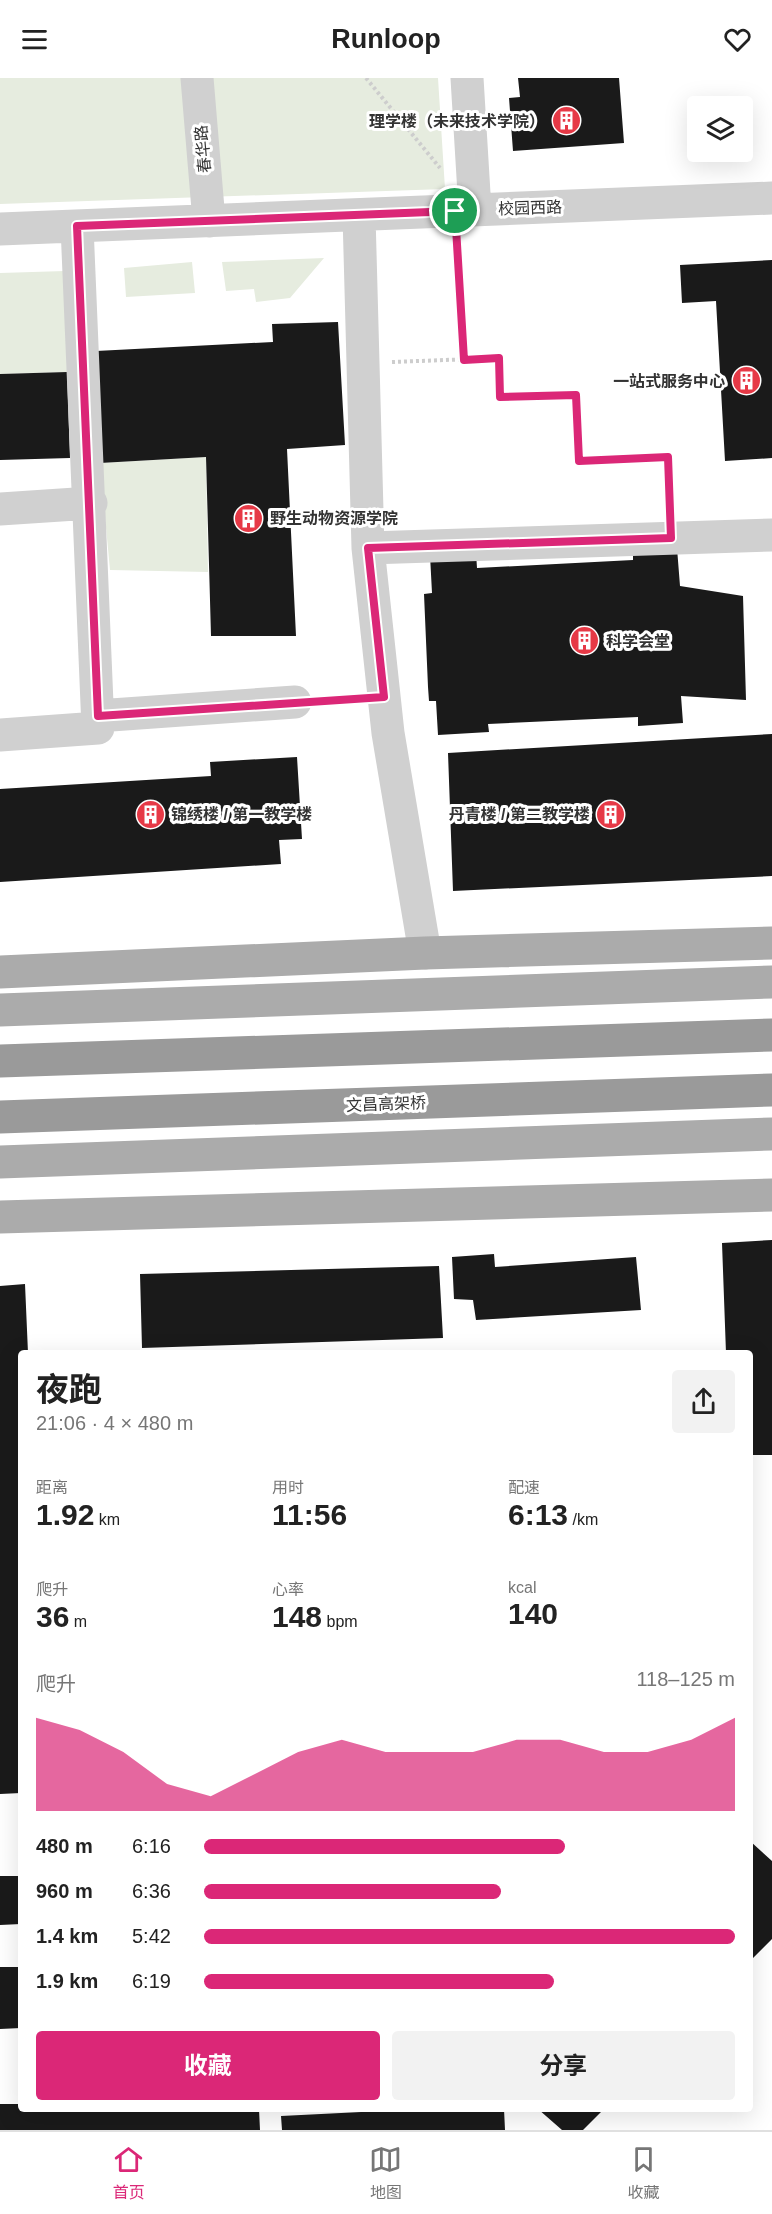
<!DOCTYPE html>
<html lang="zh">
<head>
<meta charset="utf-8">
<style>
	body { margin:0; font-family:Arial,"Noto Sans SC",sans-serif; background:#f2f2f2; color:#222; height:100vh; display:flex; flex-direction:column; font-size:22px; white-space:nowrap }
	* { box-sizing:border-box; margin:0 }
	p { font-size:20px; color:#767676 }
	.icon { flex:none; width:33px; height:33px; fill:none; stroke:currentColor; stroke-width:2; stroke-linecap:round; stroke-linejoin:round }
	.map { position:relative; flex:1; overflow:hidden }
	.panel { position:absolute; left:18px; top:1272px; width:735px; height:762px; display:flex; flex-direction:column; background:#fff; border-radius:6px; box-shadow:0 6px 24px #0002 }
	.panel>* { flex:none }
	.controls { position:absolute; left:687px; top:18px; display:grid; gap:12px }
	.controls a { display:grid; place-items:center; width:66px; height:66px; border-radius:6px; background:#fff; box-shadow:0 6px 24px #0002; font-size:30px }
	.pin { position:absolute; display:grid; place-items:center; width:51px; height:51px; color:#fff; margin:-26px; border:3px solid #fff; border-radius:50%; box-shadow:0 2px 6px #0007 }
	.round { display:grid; place-items:center; flex:none; width:63px; height:63px; border-radius:6px; background:#f2f2f2 }
	.headline { display:flex; align-items:center; justify-content:space-between; height:102px; padding:0 18px }
	h1 { font-size:33px; font-weight:700; line-height:45px }
	.figures { display:grid; grid-template-columns:repeat(3,1fr); gap:9px; height:102px; padding:6px 18px }
	.figures div { display:grid; align-content:center }
	.figures b { font-size:30px; font-weight:700 }
	.figures small { font-size:16px; font-weight:400 }
	.figures p { font-size:16px }
	.chart { height:168px; padding:12px 18px }
	.chart p { display:flex; justify-content:space-between }
	.chart svg { width:100%; height:108px; margin-top:6px; fill:#db2777; opacity:.7 }
	.cta { display:flex; gap:12px; margin-top:auto; padding:12px 18px }
	.cta a { flex:1; height:69px; border-radius:6px; background:#db2777; color:#fff; font-size:24px; font-weight:700; line-height:69px; text-align:center }
	.cta a+a { background:#f2f2f2; color:#222 }
	ul { padding:0 18px; list-style:none; font-size:20px }
	li { display:grid; grid-template-columns:96px 72px 1fr; align-items:center; height:45px }
	li i { height:15px; border-radius:8px; background:#db2777 }
	header { display:flex; justify-content:space-between; align-items:center; height:78px; padding:0 18px; background:#fff; font-size:27px; font-weight:700 }
	.tab-bar { display:flex; justify-content:space-around; align-items:center; height:84px; border-top:2px solid #e0e0e0; background:#fff; font-size:16px; color:#767676 }
	.tab-bar a { display:grid; justify-items:center; gap:3px }
	.tab-bar .current { color:#db2777 }
	.map>svg:first-child { display:block }
	.green { fill:#e6ecdf }
	.building { fill:#1a1a1a }
	.lines { fill:none; stroke-linecap:round; stroke-linejoin:round }
	.path { stroke:#cdcdcd; stroke-width:4; stroke-dasharray:3 3; stroke-linecap:butt }
	.minor { stroke:#d0d0d0; stroke-width:33 }
	.major { stroke:#ababab; stroke-width:33 }
	.highway { stroke:#9a9a9a; stroke-width:33 }
	.route-casing { stroke:#fff; stroke-width:12 }
	.route { stroke:#db2777; stroke-width:8 }
	.labels { text-anchor:middle; dominant-baseline:central; stroke-width:6; stroke-linejoin:round; paint-order:stroke }
	.poi-label { font-size:16px; font-weight:bold; fill:#333; stroke:#fff; text-anchor:end }
	.street-label { font-size:16px; fill:#333; stroke:#fff }
</style>
</head>
<body>
<header><svg class="icon" aria-label="menu" viewBox="0 0 24 24"><path d="M4 6h16M4 12h16M4 18h16"/></svg>Runloop<svg class="icon" aria-label="heart" viewBox="0 0 24 24"><path d="M12 20l-8-8c-3-5 5-10 8-4 3-6 11-1 8 4z"/></svg></header>
<div class="map">
<svg width="772" height="2052" viewBox="0 0 772 2052">
	<rect width="100%" height="100%" fill="#fff"/>
	<path class="green" d="M0 0H438L445 111 0 126Z
		M324 180 290 220 256 224 254 211 226 213 222 184Z
		M192 184 195 215 126 219 124 190Z
		M65 193 67 294 0 296V195Z
		M206 379 208 494 110 492 100 385Z"/>
	<path class="building" d="M518 0H619L624 65 513 73 509 20 520 19Z
		M772 182V380L725 383 716 223 682 225 680 187Z
		M338 244 345 367 287 371 296 558H211L206 379 100 385 96 273 273 264 272 246Z
		M67 294 70 380 0 382V296Z
		M677 470 680 508 743 518 746 622 681 618 683 645 638 648V639L488 646 489 654 438 657 436 623H429L428 609 424 516 432 515 430 477 476 475 477 490 633 482V473Z
		M772 656V798L453 813 448 675Z
		M297 679 302 761 279 762 281 786 0 804V711L211 698 210 684Z
		M772 1162V1377H750V1275H726L722 1165Z
		M494 1176 495 1189 636 1179 641 1232 476 1242 473 1222 454 1221 452 1179Z
		M439 1188 443 1260 142 1270 140 1196Z
		M25 1206 28 1275H21V1715L0 1716V1208Z
		M750 1763 772 1783V1861L750 1883Z
		M0 1798H21V1846L0 1847Z
		M0 1889H21V1950L0 1951Z
		M0 2026H21V2031H259L260 2052H0Z
		M421 2031H504L505 2052H282L281 2038Z
		M538 2031H604L583 2052H562Z"/>
	<g class="lines">
		<path class="path" d="M366 0 440 90
			M457 163 464 282
			M392 284 499 280 500 319 576 317 579 383 668 379 670 430
			M326 622 354 621"/>
		<path class="minor" d="M197 0 209 143
			M467 0 475 132
			M359 137 368 470 388 655 425 875
			M0 151 772 120
			M0 431 91 425
			M368 470 772 457
			M97 638 295 624
			M0 657 98 650 77 148"/>
		<path class="major" d="M0 894 425 875 772 865
			M0 932 772 904
			M0 1084 772 1056
			M0 1139 772 1117"/>
		<path class="highway" d="M0 983 772 957
			M0 1039 772 1012"/>
	</g>
	<g class="lines">
		<defs>
			<path id="route" d="M455 133 464 282 499 280 500 319 576 317 579 383 668 379 671 460 368 470 384 619 98 638 77 148Z"/>
		</defs>
		<use href="#route" class="route-casing"/>
		<use href="#route" class="route"/>
	</g>
	<defs>
		<symbol id="building-disc" viewBox="-11 -11 22 22"><circle r="9.5" fill="#e63946" stroke="#fff"/><path d="M-4-6H4V6H1V3H-1V6H-4ZM-2.5-4.3h1.7v1.8h-1.7ZM.8-4.3h1.7v1.8H.8ZM-2.5-1h1.7V.8h-1.7ZM.8-1h1.7V.8H.8Z" fill="#fff"/></symbol>
	</defs>
	<g fill-rule="evenodd">
		<use href="#building-disc" x="550" y="26" width="33" height="33"/>
		<use href="#building-disc" x="730" y="286" width="33" height="33"/>
		<use href="#building-disc" x="232" y="424" width="33" height="33"/>
		<use href="#building-disc" x="568" y="546" width="33" height="33"/>
		<use href="#building-disc" x="134" y="720" width="33" height="33"/>
		<use href="#building-disc" x="594" y="720" width="33" height="33"/>
	</g>
	<g class="labels">
		<g class="poi-label">
			<text x="545" y="43">理学楼（未来技术学院）</text>
			<text x="725" y="303">一站式服务中心</text>
			<text x="270" y="440" text-anchor="start">野生动物资源学院</text>
			<text x="606" y="563" text-anchor="start">科学会堂</text>
			<text x="171" y="736" text-anchor="start">锦绣楼 / 第一教学楼</text>
			<text x="590" y="736">丹青楼 / 第二教学楼</text>
		</g>
		<g class="street-label">
			<text transform="translate(203 71) rotate(-95)">春华路</text>
			<text transform="translate(530 130) rotate(-2)">校园西路</text>
			<text transform="translate(386 1026) rotate(-2)">文昌高架桥</text>
		</g>
	</g>
</svg>
<div class="controls">
<a><svg class="icon" aria-label="layers" viewBox="0 0 24 24"><path d="M12 4l9 5-9 5-9-5zM3 14l9 5 9-5"/></svg></a>
</div>
<div class="pin" style="left:455px;top:133px;background:#1e9e55"><svg class="icon" aria-label="arrive" viewBox="0 0 24 24"><path d="M6 21V4h12l-3 4 3 4H6"/></svg></div>
<section class="panel">
<div class="headline"><div><h1>夜跑</h1><p>21:06 · 4 × 480 m</p></div><a class="round"><svg class="icon" aria-label="share" viewBox="0 0 24 24"><path d="M12 15V3M7 8l5-5 5 5M5 13v7h14v-7"/></svg></a></div>
<div class="figures">
<div><p>距离</p><b>1.92<small> km</small></b></div>
<div><p>用时</p><b>11:56</b></div>
<div><p>配速</p><b>6:13<small> /km</small></b></div>
</div>
<div class="figures">
<div><p>爬升</p><b>36<small> m</small></b></div>
<div><p>心率</p><b>148<small> bpm</small></b></div>
<div><p>kcal</p><b>140</b></div>
</div>
<div class="chart"><p><span>爬升</span>118–125 m</p>
<svg viewBox="0 0 160 44" preserveAspectRatio="none"><path d="M0 44V6L10 11L20 20L30 33L40 38L50 29L60 20L70 15L80 20L90 20L100 20L110 15L120 15L130 20L140 20L150 15L160 6V44z"/></svg>
</div>
<ul>
<li><b>480 m</b>6:16<i style="width:68%"></i></li>
<li><b>960 m</b>6:36<i style="width:56%"></i></li>
<li><b>1.4 km</b>5:42<i style="width:100%"></i></li>
<li><b>1.9 km</b>6:19<i style="width:66%"></i></li>
</ul>
<div class="cta"><a>收藏</a><a>分享</a></div>
</section>
</div>
<nav class="tab-bar">
<a class="current"><svg class="icon" aria-label="home" viewBox="0 0 24 24"><path d="M3 11l9-7 9 7M6 9v11h12V9"/></svg>首页</a>
<a><svg class="icon" aria-label="map" viewBox="0 0 24 24"><path d="M3 6l6-2 6 2 6-2v14l-6 2-6-2-6 2zM9 4v14M15 6v14"/></svg>地图</a>
<a><svg class="icon" aria-label="saved" viewBox="0 0 24 24"><path d="M7 4h10v16l-5-4-5 4z"/></svg>收藏</a>
</nav>
</body>
</html>
